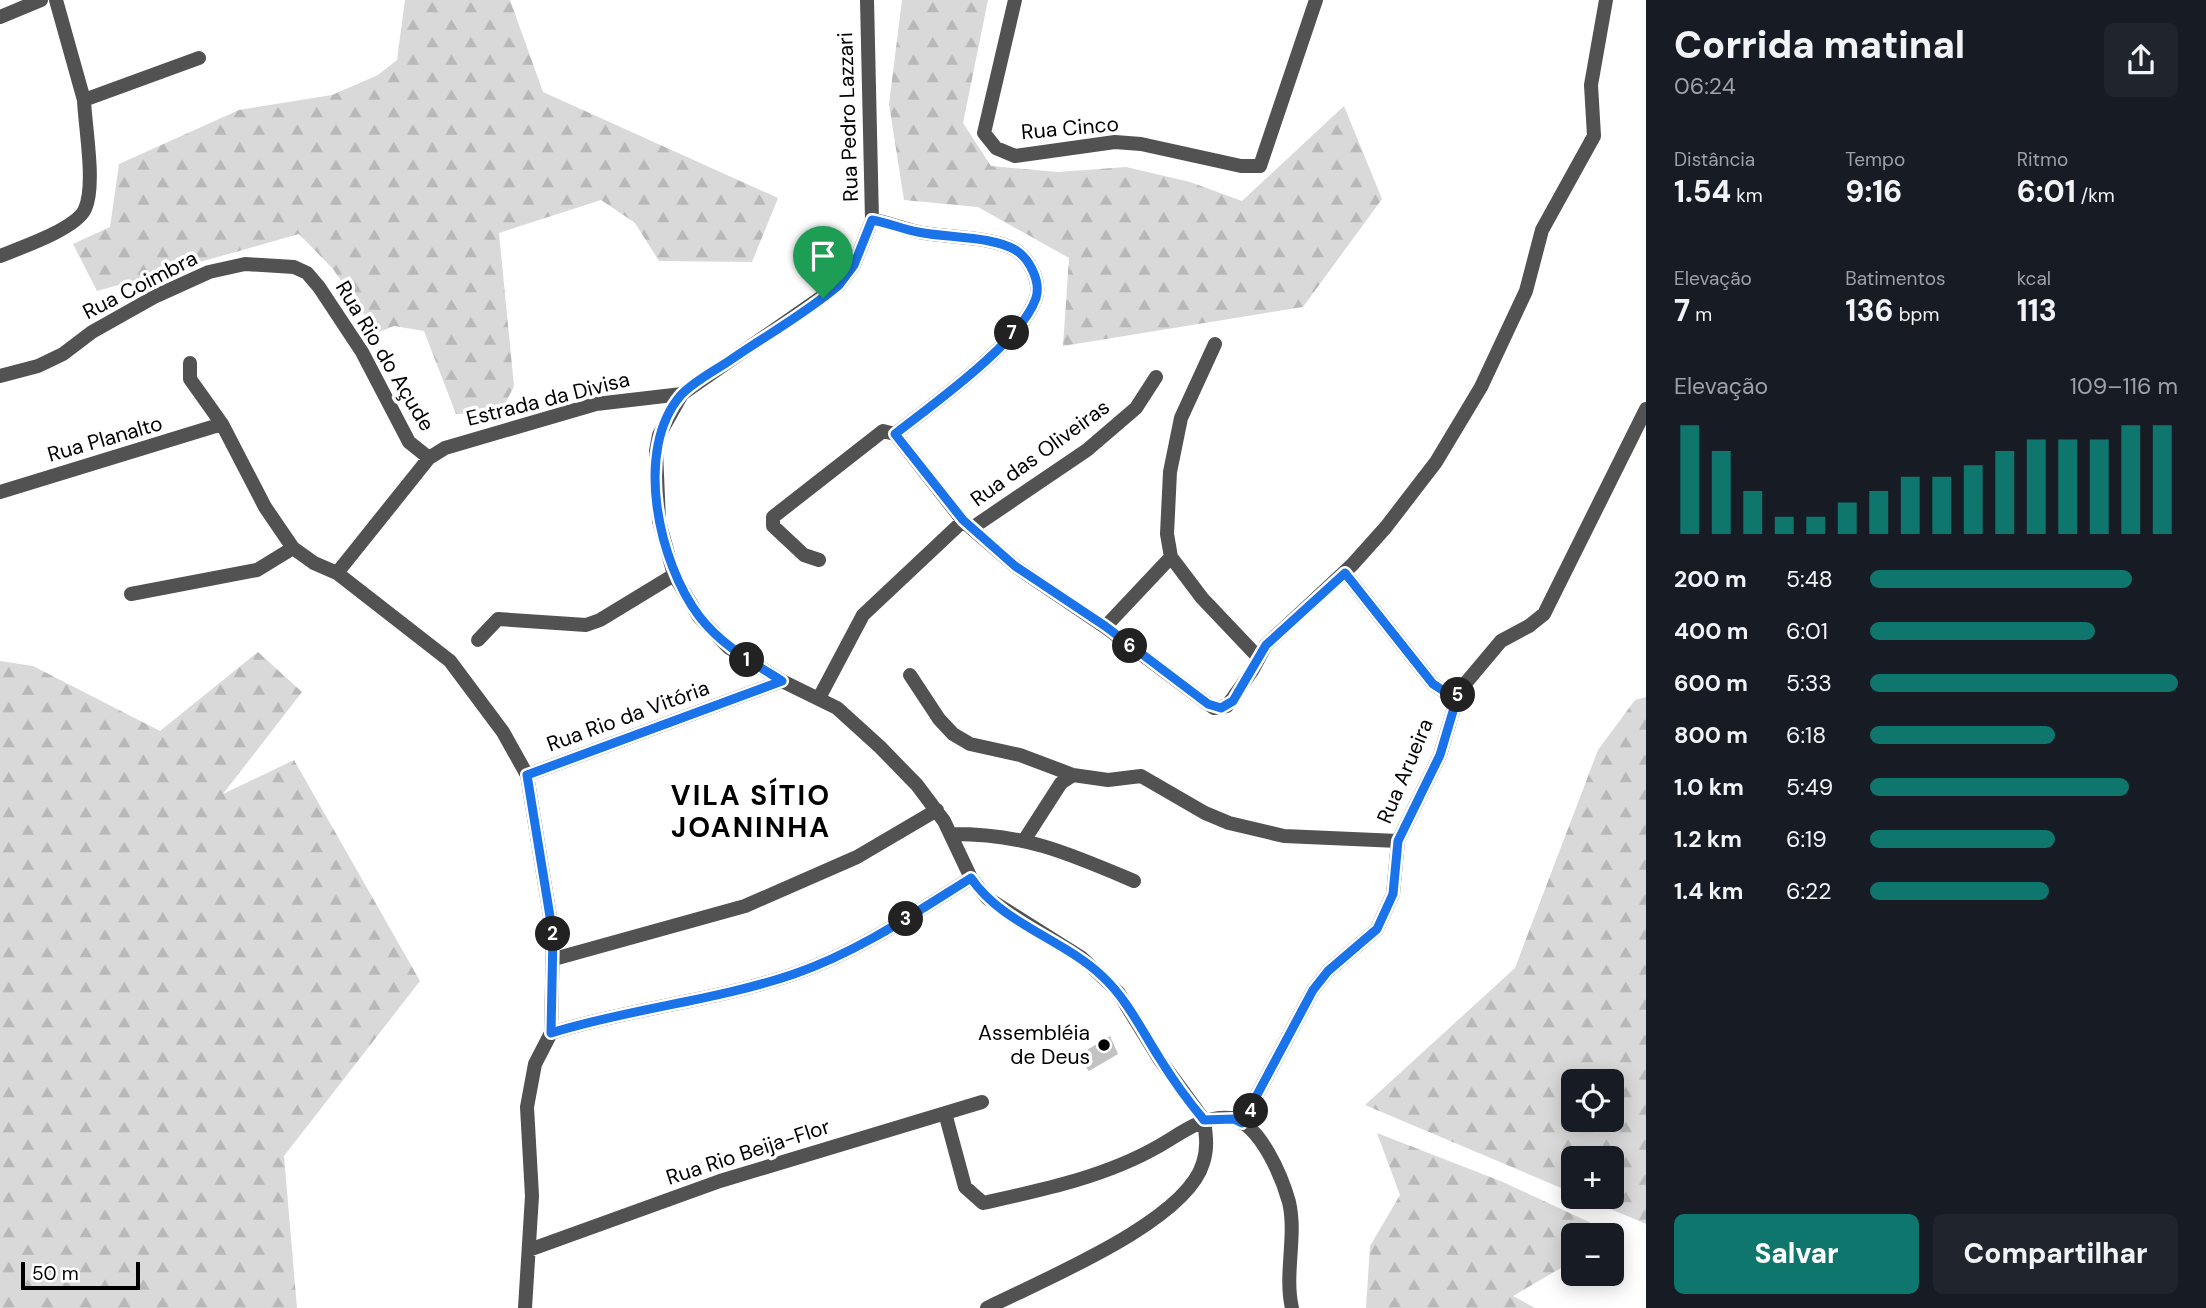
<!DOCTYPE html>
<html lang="pt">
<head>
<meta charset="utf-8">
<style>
	body { margin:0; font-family:"DM Sans",sans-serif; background:#20242c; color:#f1f3f6; height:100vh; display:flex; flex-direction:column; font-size:26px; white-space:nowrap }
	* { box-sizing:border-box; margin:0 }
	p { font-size:23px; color:#9ea1a6 }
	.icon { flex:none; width:38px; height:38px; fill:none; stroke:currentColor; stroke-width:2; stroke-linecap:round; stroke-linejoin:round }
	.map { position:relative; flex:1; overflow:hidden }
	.panel { display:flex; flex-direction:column; background:#171b24; width:560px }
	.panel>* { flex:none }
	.controls { position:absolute; left:1561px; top:1069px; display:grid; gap:14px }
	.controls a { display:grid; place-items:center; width:63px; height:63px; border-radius:10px; background:#171b24; box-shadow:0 4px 18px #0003; font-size:35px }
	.scale { position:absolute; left:21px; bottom:18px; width:119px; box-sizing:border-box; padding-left:7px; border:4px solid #000; border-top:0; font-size:19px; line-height:24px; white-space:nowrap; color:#000; -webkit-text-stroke:5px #fff; paint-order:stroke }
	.pin { position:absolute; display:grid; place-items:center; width:60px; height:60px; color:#fff; margin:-72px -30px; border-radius:50% 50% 50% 0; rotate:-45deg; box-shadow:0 0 7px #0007 }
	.pin .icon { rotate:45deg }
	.km { position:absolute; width:35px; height:35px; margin:-18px; border-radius:50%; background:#222; color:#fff; font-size:19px; line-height:35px; text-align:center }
	.round { display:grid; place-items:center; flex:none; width:74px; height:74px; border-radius:10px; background:#20242c }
	.headline { display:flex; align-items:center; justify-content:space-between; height:119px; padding:0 28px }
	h1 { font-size:38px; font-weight:800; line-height:52px }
	.stats { display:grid; grid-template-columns:repeat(3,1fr); gap:10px; height:119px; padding:7px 28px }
	.stats div { display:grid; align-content:center }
	.stats b { font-size:30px; font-weight:800 }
	.stats small { font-size:19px; font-weight:400 }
	.stats p { font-size:19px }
	.chart { height:196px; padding:14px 28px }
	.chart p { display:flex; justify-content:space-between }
	.chart svg { width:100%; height:126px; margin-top:7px; stroke:#0f766e; stroke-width:6 }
	.cta { display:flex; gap:14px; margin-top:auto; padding:14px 28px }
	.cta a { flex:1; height:80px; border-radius:10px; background:#0f766e; color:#fff; font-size:28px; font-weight:800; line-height:80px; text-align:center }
	.cta a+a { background:#20242c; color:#f1f3f6 }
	ul { padding:0 28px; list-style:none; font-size:23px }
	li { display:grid; grid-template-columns:112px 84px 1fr; align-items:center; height:52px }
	li i { height:18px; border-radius:9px; background:#0f766e }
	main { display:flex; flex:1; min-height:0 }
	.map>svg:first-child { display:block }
	.forest { fill:url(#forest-firs); fill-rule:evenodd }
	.building { fill:#c2c2c2 }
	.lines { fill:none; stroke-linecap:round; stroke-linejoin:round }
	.minor { stroke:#525252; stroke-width:14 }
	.route-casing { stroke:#fff; stroke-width:14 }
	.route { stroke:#1a73e8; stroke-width:9 }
	.poi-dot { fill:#000; stroke:#fff; stroke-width:2.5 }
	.labels { text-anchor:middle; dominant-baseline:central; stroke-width:7; stroke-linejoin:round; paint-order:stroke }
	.street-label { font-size:21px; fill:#000; stroke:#fff }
	.poi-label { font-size:21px; fill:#000; stroke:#fff; text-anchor:end }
	.district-label { font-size:28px; font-weight:bold; letter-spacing:2px; fill:#000; stroke:#fff }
</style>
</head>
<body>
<main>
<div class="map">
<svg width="1646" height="1308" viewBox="0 0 1646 1308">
	<defs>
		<pattern id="forest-firs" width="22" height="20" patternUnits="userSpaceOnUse" patternTransform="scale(1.75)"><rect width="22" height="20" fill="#d9d9d9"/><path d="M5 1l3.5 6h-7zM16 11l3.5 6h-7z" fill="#b8b8b8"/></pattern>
	</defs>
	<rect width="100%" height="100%" fill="#fff"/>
	<path class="forest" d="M405 0H510L543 92 778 198 752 262 659 261 635 223 601 200 499 233 514 386 501 412 456 414 424 331 394 326 377 333 333 269 299 234 97 291 73 244 110 227 119 164 239 110 332 95 378 75 397 60Z
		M902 0H988L963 123 991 166 1058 172 1126 167 1190 182 1242 201 1344 106 1382 199 1303 307 1063 346 1069 258 978 207 904 200 889 104Z
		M258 652 302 692 223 794 294 760 420 981 284 1156 297 1308H0V661L33 666 160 731Z
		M1646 697V1224L1582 1197H1612V1158H1573V1193L1365 1105 1515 968 1598 750 1635 700ZM1573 1082H1612V1120H1573Z
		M1377 1133 1503 1182 1617 1235 1612 1238 1573 1236V1261L1513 1296 1535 1308H1366L1370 1246 1400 1195Z"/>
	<path class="building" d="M1110 1036 1118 1054 1089 1071 1077 1056Z"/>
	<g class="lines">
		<path class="minor" d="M56 0 84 100
			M867 0 872 220 854 265 839 285 682 394 659 435 656 451 659 521 674 575 699 617 728 647 782 681 837 708 880 747 917 785 944 821 971 878 987 898 1082 958 1118 992 1160 1060 1204 1120
			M1015 0 984 133 996 148 1015 156 1115 142 1141 144 1241 166H1260L1316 0
			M0 17 41 0
			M872 220C889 222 902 229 918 232 946 238 995 236 1017 251 1030 260 1041 282 1036 298 1021 342 933 404 895 434
			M0 256C20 248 76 229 85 209 96 185 85 127 84 100L199 58
			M1215 344 1181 418 1170 472 1167 534 1171 557 1202 598 1258 657
			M190 363V379L222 424 265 507 293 548 314 563 337 573 450 661 503 732 527 775 553 935 551 1033 535 1064 527 1107 532 1196 525 1308
			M0 376 38 366 63 354 92 332 156 296 209 272 245 264 294 267 307 273 319 287 362 352 409 442 429 458
			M0 492 222 424
			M972 528 1087 450 1136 408 1156 377
			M819 560 804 555 773 526V517L883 431 895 434 963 521 1015 566 1105 627 1208 704 1214 708 1227 706 1252 671 1266 645 1352 565 1386 527 1436 462 1481 387 1526 291 1542 230 1594 136 1591 85 1606 0
			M337 573 429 458 445 448 596 404 682 394
			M1345 573 1433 684 1447 693 1459 691
			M131 594 257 570 293 548
			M1105 627 1171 557
			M478 640 498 619 586 625 600 620 674 575
			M910 675 939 719 953 734 970 744 1020 755 1073 775
			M819 698 863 615 963 521
			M527 775 782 681
			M953 834C1026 834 1068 853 1134 881
			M1025 839 1061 783 1073 775 1108 780 1141 776 1205 813 1229 823 1284 836 1398 841
			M554 959 745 906 857 857 937 810
			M551 1033C631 1008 715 1001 794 974 858 952 915 913 971 878
			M945 1113 965 1187 983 1203C1042 1190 1105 1177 1159 1146 1182 1133 1203 1115 1231 1118 1260 1123 1282 1177 1289 1202 1297 1236 1284 1274 1292 1308
			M1242 1123 1313 990 1328 971 1377 929 1393 894 1398 841 1440 755 1459 691 1501 641 1529 626 1544 614 1646 409
			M529 1250 720 1181 982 1102
			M987 1308C1042 1280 1186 1222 1203 1163 1208 1148 1206 1135 1204 1120"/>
	</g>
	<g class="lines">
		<defs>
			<path id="route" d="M872 220C889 223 902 229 918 232 946 238 995 236 1017 251 1030 260 1041 282 1036 298 1021 342 933 404 895 434L963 520 1015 566 1105 626 1208 704 1221 708 1233 701 1266 645 1345 573 1433 684 1447 693 1459 691 1440 755 1398 841 1393 894 1377 929 1328 971 1313 990 1242 1123 1234 1119 1204 1120C1188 1101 1173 1080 1160 1059 1142 1031 1127 999 1102 976 1063 939 1001 923 971 878 915 913 858 952 794 974 715 1001 631 1008 551 1033L553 935 527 775 782 681C752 662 721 645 699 616 659 563 633 450 681 395 693 382 714 371 729 361 765 336 805 314 839 285L854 265Z"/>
		</defs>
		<use href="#route" class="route-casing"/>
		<use href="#route" class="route"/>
	</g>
	<circle class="poi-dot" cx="1104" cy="1045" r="7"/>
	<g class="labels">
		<g class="street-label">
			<text transform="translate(848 117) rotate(-92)">Rua Pedro Lazzari</text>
			<text transform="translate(1070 128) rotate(-5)">Rua Cinco</text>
			<text transform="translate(140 285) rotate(-27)">Rua Coimbra</text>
			<text transform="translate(385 356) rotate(59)">Rua Rio do Açude</text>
			<text transform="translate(548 399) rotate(-14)">Estrada da Divisa</text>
			<text transform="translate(105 439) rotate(-16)">Rua Planalto</text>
			<text transform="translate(1040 453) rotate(-36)">Rua das Oliveiras</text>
			<text transform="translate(628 716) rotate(-20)">Rua Rio da Vitória</text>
			<text transform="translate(1405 771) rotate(-67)">Rua Arueira</text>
			<text transform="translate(748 1152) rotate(-18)">Rua Rio Beija-Flor</text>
		</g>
		<g class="poi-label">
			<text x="1090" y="1033">Assembléia<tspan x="1090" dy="24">de Deus</tspan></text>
		</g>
		<g class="district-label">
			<text x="751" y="795">VILA SÍTIO<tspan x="751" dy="32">JOANINHA</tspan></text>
		</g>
	</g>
</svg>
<div class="controls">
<a><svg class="icon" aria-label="locate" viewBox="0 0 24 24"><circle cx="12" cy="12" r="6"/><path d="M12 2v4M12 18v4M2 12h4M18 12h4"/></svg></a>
<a>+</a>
<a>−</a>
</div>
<div class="scale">50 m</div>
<div class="pin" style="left:823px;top:298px;background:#1e9e55"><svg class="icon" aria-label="arrive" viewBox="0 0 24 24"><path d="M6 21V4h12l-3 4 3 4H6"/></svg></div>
<b class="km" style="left:747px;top:660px">1</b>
<b class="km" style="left:553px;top:934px">2</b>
<b class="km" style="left:906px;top:919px">3</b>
<b class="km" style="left:1251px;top:1111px">4</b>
<b class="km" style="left:1458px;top:695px">5</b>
<b class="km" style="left:1130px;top:646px">6</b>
<b class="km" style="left:1012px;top:333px">7</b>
</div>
<section class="panel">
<div class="headline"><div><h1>Corrida matinal</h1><p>06:24</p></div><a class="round"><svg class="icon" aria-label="share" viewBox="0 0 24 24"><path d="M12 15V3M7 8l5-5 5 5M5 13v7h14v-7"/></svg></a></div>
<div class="stats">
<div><p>Distância</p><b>1.54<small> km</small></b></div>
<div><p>Tempo</p><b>9:16</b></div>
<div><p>Ritmo</p><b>6:01<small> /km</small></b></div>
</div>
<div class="stats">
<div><p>Elevação</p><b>7<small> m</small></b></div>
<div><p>Batimentos</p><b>136<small> bpm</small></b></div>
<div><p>kcal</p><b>113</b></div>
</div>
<div class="chart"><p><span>Elevação</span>109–116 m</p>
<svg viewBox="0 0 160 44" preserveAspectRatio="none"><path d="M5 44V6M15 44V15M25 44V29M35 44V38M45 44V38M55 44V33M65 44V29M75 44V24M85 44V24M95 44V20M105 44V15M115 44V11M125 44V11M135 44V11M145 44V6M155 44V6"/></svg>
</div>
<ul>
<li><b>200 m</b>5:48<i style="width:85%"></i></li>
<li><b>400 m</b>6:01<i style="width:73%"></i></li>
<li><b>600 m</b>5:33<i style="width:100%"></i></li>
<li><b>800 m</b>6:18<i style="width:60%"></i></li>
<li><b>1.0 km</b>5:49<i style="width:84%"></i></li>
<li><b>1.2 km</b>6:19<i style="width:60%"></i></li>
<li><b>1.4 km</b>6:22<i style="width:58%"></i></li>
</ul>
<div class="cta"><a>Salvar</a><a>Compartilhar</a></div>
</section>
</main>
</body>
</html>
